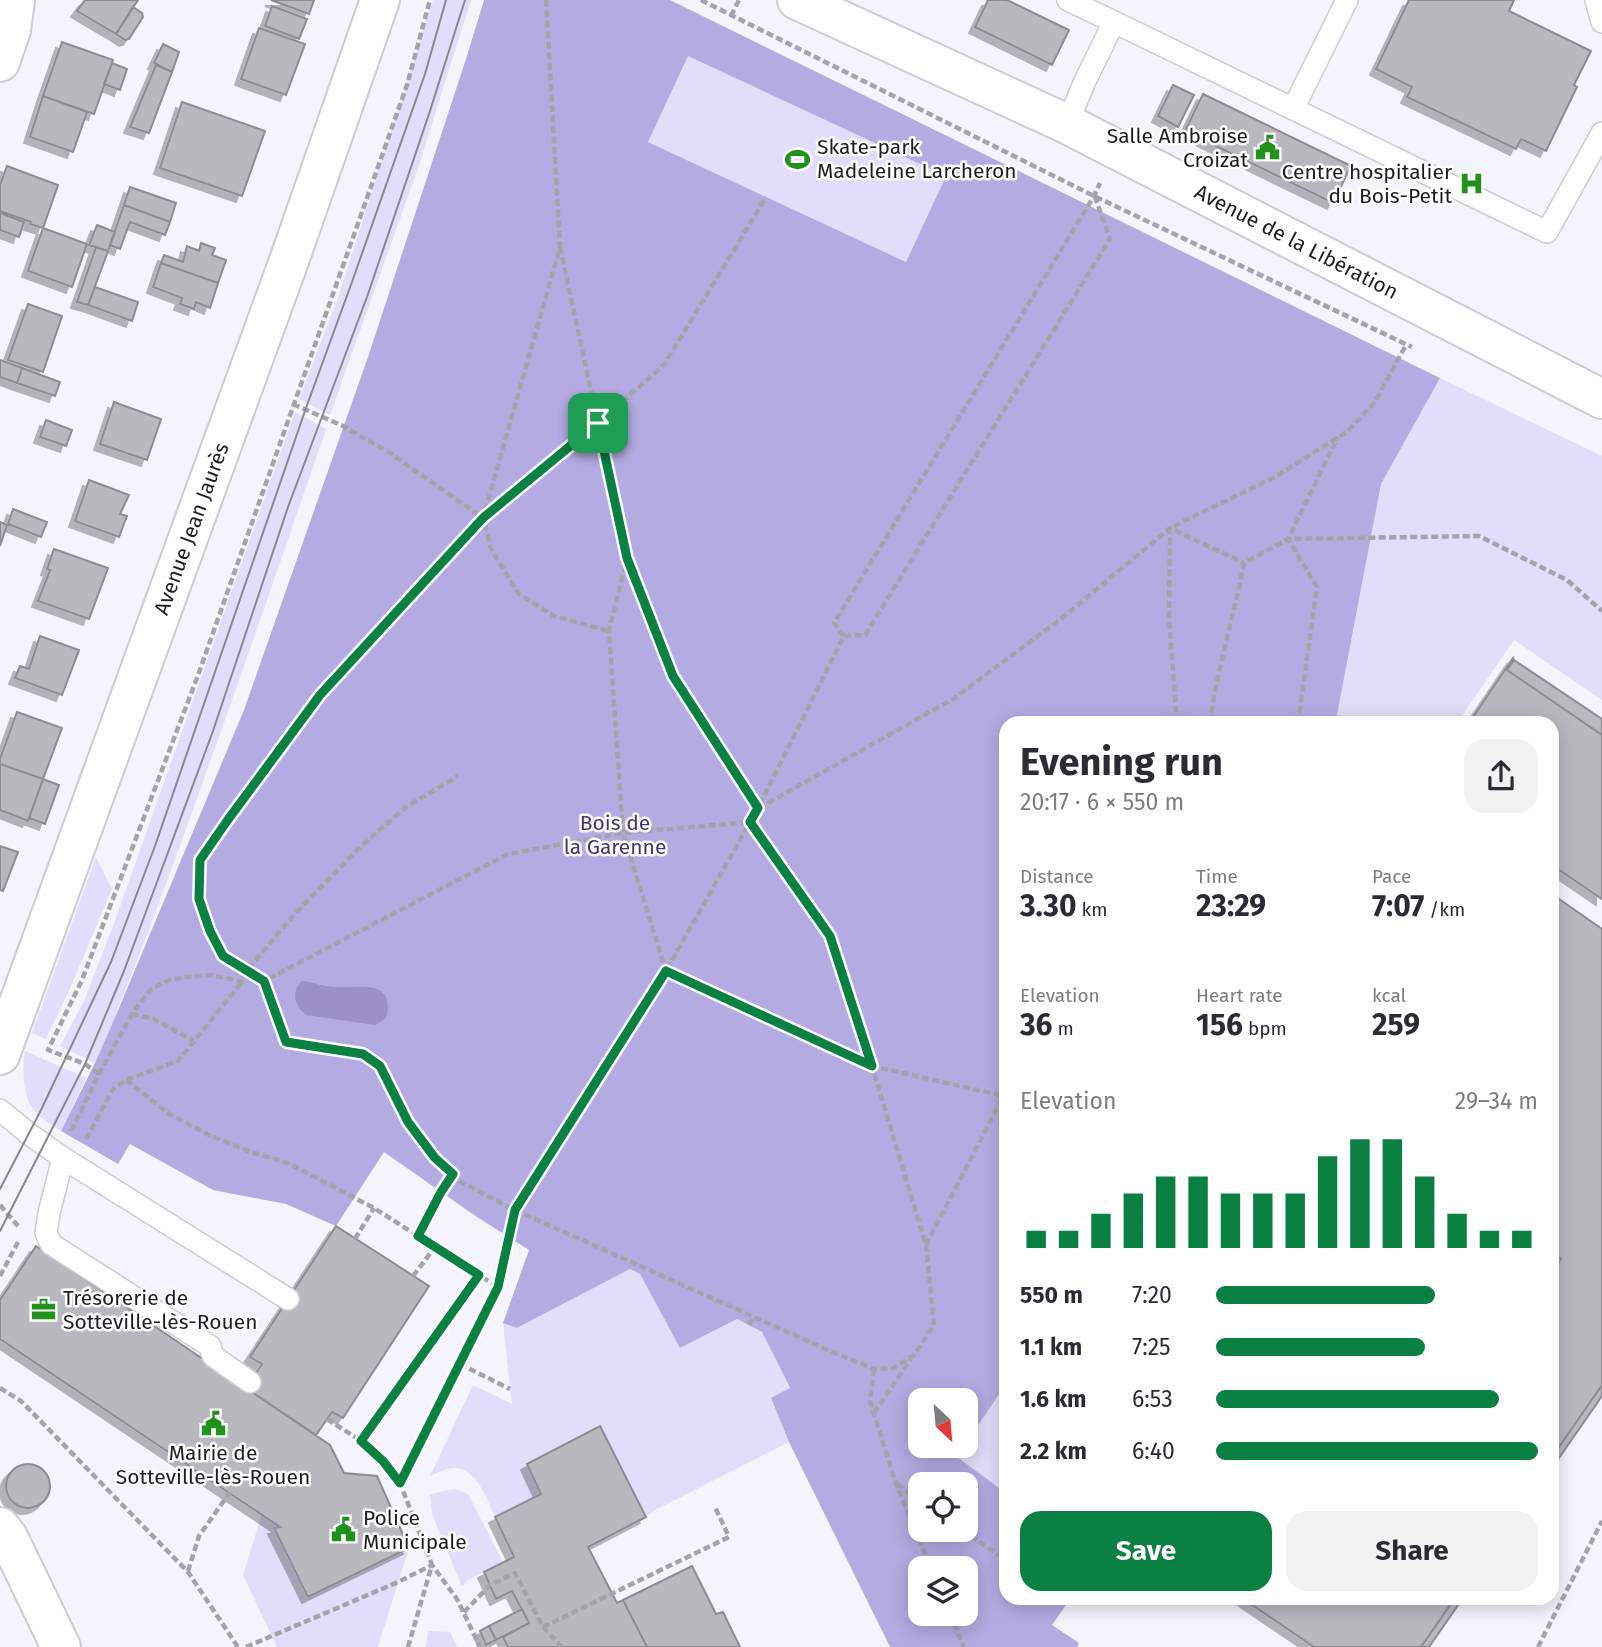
<!DOCTYPE html>
<html lang="en">
<head>
<meta charset="utf-8">
<style>
	body { margin:0; font-family:"Fira Sans",sans-serif; background:#f2f2f3; color:#2b2b33; height:100vh; display:flex; flex-direction:column; font-size:26px; white-space:nowrap }
	* { box-sizing:border-box; margin:0 }
	p { font-size:23px; color:#7c7c81 }
	.icon { flex:none; width:38px; height:38px; fill:none; stroke:currentColor; stroke-width:2; stroke-linecap:round; stroke-linejoin:round }
	.map { position:relative; flex:1; overflow:hidden }
	.side { position:absolute; left:999px; top:716px; width:560px; height:889px; display:flex; flex-direction:column; background:#fff; border-radius:21px; box-shadow:0 4px 18px #0003 }
	.side>* { flex:none }
	.needle { width:46px; rotate:154deg }
	.fabs { position:absolute; left:908px; top:1388px; display:grid; gap:14px }
	.fabs a { display:grid; place-items:center; width:70px; height:70px; border-radius:14px; background:#fff; box-shadow:0 4px 18px #0003; font-size:35px }
	.pin { position:absolute; display:grid; place-items:center; width:60px; height:60px; color:#fff; margin:-30px; border-radius:14px; box-shadow:0 4px 10px #0006 }
	.round { display:grid; place-items:center; flex:none; width:74px; height:74px; border-radius:21px; background:#f2f2f3 }
	.overview { display:flex; align-items:center; justify-content:space-between; height:119px; padding:0 21px }
	h1 { font-size:38px; font-weight:700; line-height:52px }
	.figures { display:grid; grid-template-columns:repeat(3,1fr); gap:10px; height:119px; padding:7px 21px }
	.figures div { display:grid; align-content:center }
	.figures b { font-size:30px; font-weight:700 }
	.figures small { font-size:19px; font-weight:400 }
	.figures p { font-size:19px }
	.chart { height:196px; padding:14px 21px }
	.chart p { display:flex; justify-content:space-between }
	.chart svg { width:100%; height:126px; margin-top:7px; stroke:#0b8043; stroke-width:6 }
	.cta { display:flex; gap:14px; margin-top:auto; padding:14px 21px }
	.cta a { flex:1; height:80px; border-radius:21px; background:#0b8043; color:#fff; font-size:28px; font-weight:700; line-height:80px; text-align:center }
	.cta a+a { background:#f2f2f3; color:#2b2b33 }
	ul { padding:0 21px; list-style:none; font-size:23px }
	li { display:grid; grid-template-columns:112px 84px 1fr; align-items:center; height:52px }
	li i { height:18px; border-radius:9px; background:#0b8043 }
	.map>svg:first-child { display:block }
	.green { fill:#e1ddfa }
	.forest { fill:#b4abe2; fill-rule:evenodd }
	.water { fill:#9b91c7 }
	.building { fill:#b9b8bf; stroke:#8d8c93; stroke-width:2; filter:url(#shadow) }
	.lines { fill:none; stroke-linecap:round; stroke-linejoin:round }
	.lane-casing { stroke:#cdccd4; stroke-width:24 }
	.street-casing { stroke:#cdccd4; stroke-width:42 }
	.secondary-casing { stroke:#cdccd4; stroke-width:42 }
	.path { stroke:#a4a3aa; stroke-width:4.5; stroke-dasharray:7 3.5; stroke-linecap:butt }
	.lane { stroke:#fff; stroke-width:21 }
	.street { stroke:#fff; stroke-width:38 }
	.secondary { stroke:#fff; stroke-width:38 }
	.tram { stroke:#89888e; stroke-width:2 }
	.route-casing { stroke:#fff; stroke-width:14 }
	.route { stroke:#0b8043; stroke-width:9 }
	.labels { text-anchor:middle; dominant-baseline:central; stroke-width:5; stroke-linejoin:round; paint-order:stroke }
	.poi-label { font-size:21px; fill:#1d1d20; stroke:#fff; text-anchor:start }
	.street-label { font-size:21px; fill:#1d1d20; stroke:#fff }
	.park-label { font-size:21px; fill:#443375; stroke:#fff }
</style>
</head>
<body>
<div class="map">
<svg width="1602" height="1647" viewBox="0 0 1602 1647">
	<defs>
		<filter id="shadow"><feDropShadow dx="-6" dy="6" stdDeviation="0" flood-color="#0004"/></filter>
	</defs>
	<rect width="100%" height="100%" fill="#f5f3fc"/>
	<path class="green" d="M433 0H471L417 171 330 415 299 399 338 298Z
		M688 55 946 176 906 262 648 142Z
		M1440 378 1602 456V700L1514 640 1457 723H1340L1336 720 1381 484Z
		M295 412 326 429C285 549 243 670 200 790 167 882 134 973 95 1063L60 1046 85 999 116 918Z
		M96 857 112 889 71 986 46 1039 32 1033Z
		M25 1051 86 1078 61 1131C54 1126 45 1121 38 1115 22 1100 22 1071 25 1051Z
		M630 1269 640 1274 680 1348 737 1319 762 1332 790 1389 771 1398 789 1442 655 1510 646 1517 644 1514 527 1465 541 1494 495 1517C487 1499 476 1466 452 1468 445 1469 437 1473 430 1476L473 1385 512 1404 503 1323 518 1328Z
		M1006 1384V1493L956 1457 964 1446H966V1443Z
		M455 1489 468 1494 503 1562 468 1580 462 1586 432 1514 430 1495 442 1491Z
		M262 1514 280 1527 274 1529 308 1597 409 1548 378 1647H277L243 1575Z
		M428 1631 450 1632 457 1647H426Z"/>
	<path class="forest" d="M484 0H670L1440 378 1381 484 1336 720 1340 723H1006V1384L966 1443V1400H920V1446H964L957 1457 1006 1493V1598H1071L1052 1625 1079 1643 1077 1647H890L789 1442 771 1398 790 1388 762 1332 737 1319 680 1348 640 1274 630 1269 517 1328 503 1323 529 1250 474 1215 384 1152 336 1226 286 1204 213 1190 130 1144 118 1164 61 1131 95 1063 119 1008 244 710 368 357 467 56ZM688 56 946 176 906 262 648 142ZM920 1484H966V1530H920ZM920 1568H966V1614H920Z"/>
	<path class="water" d="M302 981C313 982 324 987 335 987 355 989 389 978 388 1009 388 1018 383 1021 375 1025L306 1015C294 1006 291 991 302 981Z"/>
	<path class="building" d="M85 0H138L116 34 77 11Z
		M271 0H314L309 14Z
		M988 0H1007L1069 30 1052 65 975 27Z
		M1409 0H1514L1509 11 1591 51 1574 85 1577 87 1546 151 1521 139 1516 149 1407 97 1412 87 1376 69Z
		M272 6 307 19 299 39 265 26Z
		M133 7 142 13 143 17 129 39 125 40 116 34Z
		M259 28 305 44 286 95 241 79Z
		M62 42 113 60 94 114 43 96Z
		M163 44 179 52 172 72 154 63Z
		M112 63 127 69 120 90 104 84Z
		M156 65 172 72 149 133 130 127Z
		M1173 85 1194 95 1178 127 1158 116Z
		M1203 94 1351 166 1333 203 1185 131Z
		M43 96 87 112 73 152 30 137Z
		M182 102 265 131 242 196 160 168Z
		M7 166 58 185 43 228 30 224 31 222 0 211V185Z
		M130 187 176 203 170 222 124 205Z
		M124 205 170 222 165 235 130 222 120 249 110 245Z
		M0 213 24 222 19 237 0 230Z
		M97 225 115 232 108 251 89 245Z
		M43 228 87 244 72 287 28 271Z
		M201 243 215 248 212 255 226 260 218 283 161 263 164 255 183 262 187 246 199 251Z
		M96 247 108 251 88 305 77 302Z
		M161 263 218 283 210 308 196 302 194 309 180 304 182 298 153 287Z
		M95 287 138 302 132 321 88 305Z
		M28 304 62 316 43 372 8 360Z
		M0 360 22 368 17 383 0 377Z
		M22 368 60 382 55 396 17 383Z
		M114 402 161 419 147 460 100 444Z
		M46 420 72 430 66 446 40 437Z
		M89 480 129 495 120 514 127 516 119 537 75 521Z
		M13 509 47 522 41 537 8 524Z
		M0 522 7 525 0 546Z
		M54 549 108 568 89 619 38 601 50 570 47 569Z
		M40 636 79 650 62 695 15 678 20 666 29 669Z
		M1513 658 1514 660 1507 670 1602 735V899L1552 865V723H1469Z
		M1514 660 1602 719V735L1507 670Z
		M17 712 62 728 43 779 0 764V759Z
		M0 764 43 779 28 821 0 810Z
		M43 779 59 785 45 824 29 818Z
		M0 846 18 852 3 891 0 890Z
		M1552 894 1602 929V1385L1552 1457V1271L1561 1259 1552 1253Z
		M336 1226 429 1286 343 1418 332 1412 316 1435 246 1388 262 1364 250 1357Z
		M36 1246 330 1445 344 1473 377 1476 409 1548 308 1597 274 1528 280 1527 0 1339V1300Z
		M1602 1385V1396L1552 1468V1457Z
		M600 1426 646 1517 588 1547 617 1603 623 1600 647 1647H508L503 1637 529 1623 512 1591 496 1599 484 1572 514 1557 495 1517 541 1494 527 1464Z
		M6 1486a22 22 0 1 1 44 0a22 22 0 1 1-44 0Z
		M692 1566 716 1614 723 1612 740 1647H647L623 1600Z
		M1242 1598H1455L1421 1647H1314Z
		M1455 1598H1463L1429 1647H1421Z
		M522 1609 529 1623 496 1640 489 1626Z
		M489 1626 496 1640 486 1645 480 1631Z"/>
	<g class="lines">
		<defs>
			<path id="lane" d="M1068 0 1114 22
				M1596 0 1602 22
				M1293 109 1347 0
				M1067 124 1085 81 1114 22 1547 232 1602 133
				M0 1110 29 1134 63 1158 288 1299
				M63 1158 49 1213 46 1233 51 1244 210 1346 213 1356 250 1382"/>
			<path id="street" d="M0 62 11 30 15 0
				M0 1527 8 1537 61 1647"/>
			<g id="secondary">
				<path id="s1" d="M797 0 1067 124 1602 399"/>
				<path id="s2" d="M0 1055 290 258 380 0"/>
			</g>
		</defs>
		<use href="#lane" class="lane-casing"/>
		<use href="#street" class="street-casing"/>
		<use href="#secondary" class="secondary-casing"/>
		<path class="path" d="M546 0 560 247 483 518 491 549 519 594 554 616 609 631
			M701 0 1094 196 1412 347
			M731 16 739 0
			M560 247 627 558 609 631 623 833 666 971 872 1066 1004 1096
			M293 404 343 426 390 453 483 518
			M628 559 673 676 758 808
			M844 636 834 623 1094 196 1100 183
			M844 636 865 635 1110 239 1095 197
			M1177 723 1169 619 1170 528 1275 477 1348 431 1375 402 1406 345
			M1210 723C1217 669 1234 616 1244 563L1288 539 1479 536 1567 580 1602 611
			M1298 723 1317 587 1288 539 1338 437
			M759 808 953 699 1061 619 1170 528 1244 563
			M264 981 286 1042 363 1054 380 1066 408 1122 435 1158 461 1182 515 1210 828 1350 874 1369 894 1368 914 1355 934 1325 926 1245 872 1066 830 936 750 822 623 833 508 854 264 981 223 956 210 931 199 899 200 861 227 821 320 695 483 518 598 423 664 365 766 197
			M132 1014 154 1019 194 1041
			M99 1074 85 1064 48 1050 82 980 197 678 407 85 430 0
			M126 1080 169 1114 211 1136 251 1152 288 1163 374 1208 498 1287
			M71 1131 99 1074 132 1014 151 989 169 980 186 977 211 975 242 982 247 970 293 916 358 849 406 807 458 776
			M86 1139 113 1089 126 1080 178 1061 242 982
			M0 1205 18 1226
			M418 1236 441 1192 453 1174
			M355 1239 374 1208
			M926 1245 1006 1091
			M0 1276 18 1242
			M413 1276 435 1247
			M749 1325 754 1317
			M460 1364 510 1389
			M874 1369 870 1401 896 1484 931 1568
			M0 1388 21 1401 188 1572 238 1647
			M874 1413 911 1359
			M327 1419 361 1441
			M400 1483 383 1461 361 1441 479 1275
			M897 1484 920 1501
			M962 1530 1006 1560
			M188 1571 199 1536 230 1492
			M1061 1598 1068 1603
			M464 1612 490 1585 515 1573 543 1627 729 1537 715 1507
			M950 1614 964 1647
			M543 1627 562 1647
			M246 1647 398 1582 432 1565 457 1599 480 1647
			M408 1647 432 1565 400 1483 498 1287 515 1210 666 971 758 808 844 636
			M1538 1647 1602 1521"/>
		<use href="#lane" class="lane"/>
		<use href="#street" class="street"/>
		<use href="#secondary" class="secondary"/>
		<path class="tram" d="M0 1189 41 1110 111 962 155 846 306 408 352 282 425 74 446 0
			M0 1231 85 1064 124 971 213 731 288 507 367 297 430 111 465 0"/>
	</g>
	<g class="lines">
		<defs>
			<path id="route" d="M598 423 627 558 673 676 758 808 750 822 830 936 872 1066 666 971 515 1210 498 1287 400 1483 383 1461 361 1441 479 1275 418 1236 441 1192 453 1174 435 1158 408 1122 380 1066 363 1054 286 1042 264 981 223 956 210 931 199 899 200 860 227 821 320 695 483 518Z"/>
		</defs>
		<use href="#route" class="route-casing"/>
		<use href="#route" class="route"/>
	</g>
	<defs>
		<symbol id="civic-bare" viewBox="-9 -9 18 18"><path d="M-.6-6.5H3V-4.5H.6V-3L4-1V1h2V6H-6V1h2V-1L-.6-3ZM-1.2 2.5V6h2.4V2.5Z" fill="#20911b" stroke="#fff" stroke-width="2.5" paint-order="stroke"/></symbol>
		<symbol id="stadium-bare" viewBox="-9 -9 18 18"><path d="M0-5a6.5 5 0 1 0 0 10a6.5 5 0 1 0 0-10ZM-3.5-1.8h7v3.6h-7Z" fill="#20911b" stroke="#fff" stroke-width="2.5" paint-order="stroke"/></symbol>
		<symbol id="hospital-bare" viewBox="-9 -9 18 18"><path d="M-5-5h3v3.5h4V-5h3V5h-3V1.5h-4V5h-3Z" fill="#20911b" stroke="#fff" stroke-width="2.5" paint-order="stroke"/></symbol>
		<symbol id="office-bare" viewBox="-9 -9 18 18"><path d="M-6-3h4V-5.5h4V-3h4V5H-6ZM-1-4.5V-3h2v-1.5ZM-6 0V1H6V0Z" fill="#20911b" stroke="#fff" stroke-width="2.5" paint-order="stroke"/></symbol>
	</defs>
	<g fill-rule="evenodd">
		<use href="#civic-bare" x="1250" y="130" width="35" height="35"/>
		<use href="#stadium-bare" x="780" y="142" width="35" height="35"/>
		<use href="#hospital-bare" x="1454" y="166" width="35" height="35"/>
		<use href="#office-bare" x="26" y="1292" width="35" height="35"/>
		<use href="#civic-bare" x="196" y="1406" width="35" height="35"/>
		<use href="#civic-bare" x="326" y="1512" width="35" height="35"/>
	</g>
	<g class="labels">
		<g class="poi-label">
			<text x="1248" y="136" text-anchor="end">Salle Ambroise<tspan x="1248" dy="24">Croizat</tspan></text>
			<text x="817" y="147">Skate-park<tspan x="817" dy="24">Madeleine Larcheron</tspan></text>
			<text x="1452" y="172" text-anchor="end">Centre hospitalier<tspan x="1452" dy="24">du Bois-Petit</tspan></text>
			<text x="63" y="1298">Trésorerie de<tspan x="63" dy="24">Sotteville-lès-Rouen</tspan></text>
			<text x="213" y="1453" text-anchor="middle">Mairie de<tspan x="213" dy="24">Sotteville-lès-Rouen</tspan></text>
			<text x="363" y="1518">Police<tspan x="363" dy="24">Municipale</tspan></text>
		</g>
		<g class="street-label">
			<text stroke="none"><textPath href="#s1" startOffset="555">Avenue de la Libération</textPath></text>
			<text stroke="none"><textPath href="#s2" startOffset="560">Avenue Jean Jaurès</textPath></text>
		</g>
		<g class="park-label">
			<text x="615" y="823">Bois de<tspan x="615" dy="24">la Garenne</tspan></text>
		</g>
	</g>
</svg>
<div class="fabs">
<a><svg class="needle" viewBox="-14 -14 28 28"><path d="M0-13l5 13h-10z" fill="#e53935"/><path d="M0 13l5-13h-10z" fill="#7c7c81"/></svg></a>
<a><svg class="icon" aria-label="locate" viewBox="0 0 24 24"><circle cx="12" cy="12" r="6"/><path d="M12 2v4M12 18v4M2 12h4M18 12h4"/></svg></a>
<a><svg class="icon" aria-label="layers" viewBox="0 0 24 24"><path d="M12 4l9 5-9 5-9-5zM3 14l9 5 9-5"/></svg></a>
</div>
<div class="pin" style="left:598px;top:423px;background:#1e9e55"><svg class="icon" aria-label="arrive" viewBox="0 0 24 24"><path d="M6 21V4h12l-3 4 3 4H6"/></svg></div>
<section class="side">
<div class="overview"><div><h1>Evening run</h1><p>20:17 · 6 × 550 m</p></div><a class="round"><svg class="icon" aria-label="share" viewBox="0 0 24 24"><path d="M12 15V3M7 8l5-5 5 5M5 13v7h14v-7"/></svg></a></div>
<div class="figures">
<div><p>Distance</p><b>3.30<small> km</small></b></div>
<div><p>Time</p><b>23:29</b></div>
<div><p>Pace</p><b>7:07<small> /km</small></b></div>
</div>
<div class="figures">
<div><p>Elevation</p><b>36<small> m</small></b></div>
<div><p>Heart rate</p><b>156<small> bpm</small></b></div>
<div><p>kcal</p><b>259</b></div>
</div>
<div class="chart"><p><span>Elevation</span>29–34 m</p>
<svg viewBox="0 0 160 44" preserveAspectRatio="none"><path d="M5 44V38M15 44V38M25 44V32M35 44V25M45 44V19M55 44V19M65 44V25M75 44V25M85 44V25M95 44V12M105 44V6M115 44V6M125 44V19M135 44V32M145 44V38M155 44V38"/></svg>
</div>
<ul>
<li><b>550 m</b>7:20<i style="width:68%"></i></li>
<li><b>1.1 km</b>7:25<i style="width:65%"></i></li>
<li><b>1.6 km</b>6:53<i style="width:88%"></i></li>
<li><b>2.2 km</b>6:40<i style="width:100%"></i></li>
</ul>
<div class="cta"><a>Save</a><a>Share</a></div>
</section>
</div>
</body>
</html>
